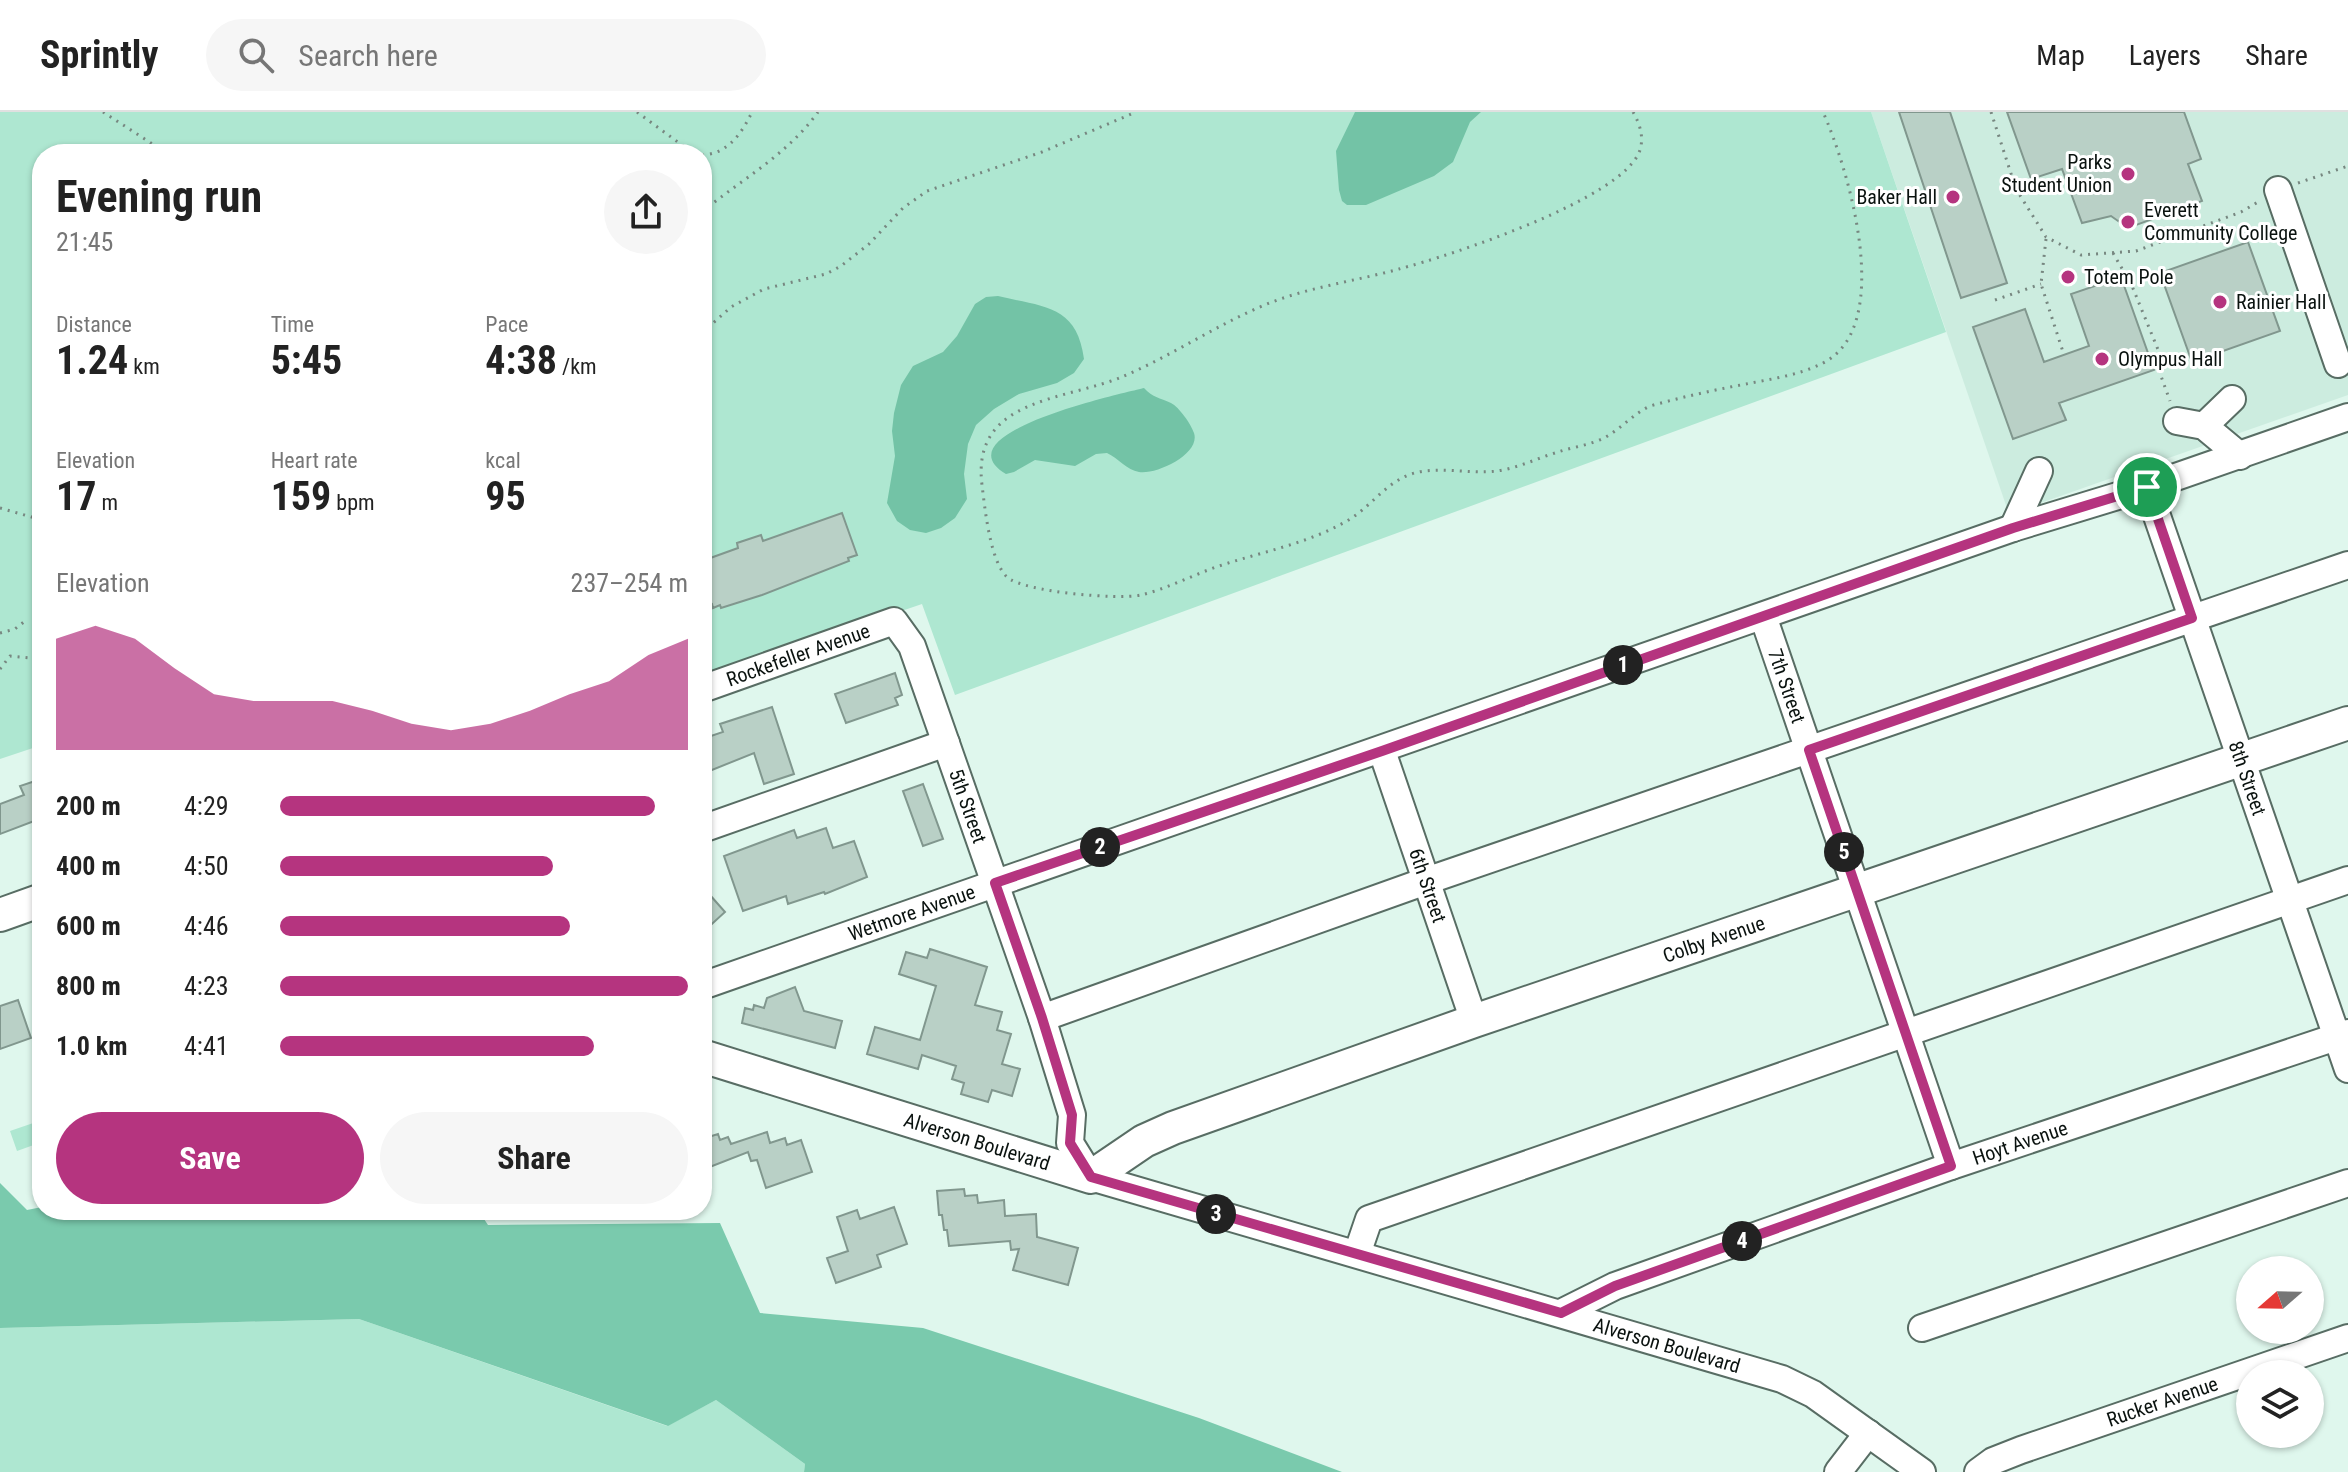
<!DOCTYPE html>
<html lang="en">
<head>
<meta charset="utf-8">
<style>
	body { margin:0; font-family:"Roboto Condensed",sans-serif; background:#f6f6f6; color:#222; height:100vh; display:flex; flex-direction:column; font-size:30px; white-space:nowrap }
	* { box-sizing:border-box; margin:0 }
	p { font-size:26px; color:#767676 }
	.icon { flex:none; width:44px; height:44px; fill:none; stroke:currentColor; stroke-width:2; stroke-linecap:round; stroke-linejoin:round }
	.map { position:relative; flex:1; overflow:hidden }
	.side { position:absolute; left:32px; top:32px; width:680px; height:1076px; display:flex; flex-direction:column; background:#fff; border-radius:32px; box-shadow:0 2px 6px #0004 }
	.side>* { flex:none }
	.needle { width:52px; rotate:250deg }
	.fabs { position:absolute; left:2236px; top:1144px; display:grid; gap:16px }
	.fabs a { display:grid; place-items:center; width:88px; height:88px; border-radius:50%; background:#fff; box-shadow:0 2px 6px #0004; font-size:40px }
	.pin { position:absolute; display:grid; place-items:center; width:68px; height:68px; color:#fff; margin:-34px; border:4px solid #fff; border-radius:50%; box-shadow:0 2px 8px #0007 }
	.km { position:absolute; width:40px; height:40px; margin:-20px; border-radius:50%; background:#222; color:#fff; font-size:22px; line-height:40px; text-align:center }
	.round { display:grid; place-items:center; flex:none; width:84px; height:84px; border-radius:42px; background:#f6f6f6 }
	.head { display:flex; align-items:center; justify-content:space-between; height:136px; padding:0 24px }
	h1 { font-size:44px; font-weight:700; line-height:60px }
	.metrics { display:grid; grid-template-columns:repeat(3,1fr); gap:12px; height:136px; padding:8px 24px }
	.metrics div { display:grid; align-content:center }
	.metrics b { font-size:40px; font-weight:700 }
	.metrics small { font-size:22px; font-weight:400 }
	.metrics p { font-size:22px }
	.chart { height:224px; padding:16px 24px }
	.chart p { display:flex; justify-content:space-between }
	.chart svg { width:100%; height:144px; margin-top:8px; fill:#b5347f; opacity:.7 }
	.primary-button { display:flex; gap:16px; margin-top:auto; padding:16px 24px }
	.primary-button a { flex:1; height:92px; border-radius:48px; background:#b5347f; color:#fff; font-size:32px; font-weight:700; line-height:92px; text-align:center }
	.primary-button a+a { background:#f6f6f6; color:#222 }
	ul { padding:0 24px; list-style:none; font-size:26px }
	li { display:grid; grid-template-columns:128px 96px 1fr; align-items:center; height:60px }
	li i { height:20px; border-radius:10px; background:#b5347f }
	header { display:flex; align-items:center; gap:48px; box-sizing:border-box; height:112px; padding:0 40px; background:#fff; border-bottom:2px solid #e0e0e0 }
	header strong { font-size:38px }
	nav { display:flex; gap:44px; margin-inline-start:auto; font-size:28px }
	.search { width:560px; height:72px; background:#f6f6f6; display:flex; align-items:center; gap:20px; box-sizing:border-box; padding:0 28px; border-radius:44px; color:#767676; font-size:30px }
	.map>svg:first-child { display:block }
	.built { fill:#ccecdf }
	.green { fill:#aee7d1 }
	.forest { fill:#7acaad }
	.water { fill:#73c3a6 }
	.building { fill:#b9d0c6; stroke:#81978e; stroke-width:2 }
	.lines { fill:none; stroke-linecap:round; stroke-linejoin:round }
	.minor-casing { stroke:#586d64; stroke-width:30 }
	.major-casing { stroke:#586d64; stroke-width:36 }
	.path { stroke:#778780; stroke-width:3; stroke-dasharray:2 6; stroke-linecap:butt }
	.minor { stroke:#fff; stroke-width:26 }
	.major { stroke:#fff; stroke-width:32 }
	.route-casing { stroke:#fff; stroke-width:16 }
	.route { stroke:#b5347f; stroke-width:10 }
	.poi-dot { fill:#b5347f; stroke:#fff; stroke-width:3 }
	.labels { text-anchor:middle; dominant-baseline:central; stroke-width:6; stroke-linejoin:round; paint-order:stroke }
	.poi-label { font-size:20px; fill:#0a120f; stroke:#fff; text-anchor:start }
	.street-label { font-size:20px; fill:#0a120f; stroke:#fff }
</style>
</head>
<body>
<header>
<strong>Sprintly</strong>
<div class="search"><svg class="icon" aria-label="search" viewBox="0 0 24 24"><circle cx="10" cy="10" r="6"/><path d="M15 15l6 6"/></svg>Search here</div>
<nav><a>Map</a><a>Layers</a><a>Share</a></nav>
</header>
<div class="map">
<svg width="2348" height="1360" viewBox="0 0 2348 1360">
	<rect width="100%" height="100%" fill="#dff7ed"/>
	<path class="built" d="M1871 0H2348V283L2009 402Z"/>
	<path class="green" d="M0 0H1871L1946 220 955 583 922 492 702 567V42H42V633L0 647Z
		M42 1008V1030L17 1039 10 1019Z
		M359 1207 667 1314 716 1288 805 1352 804 1360H0V1216Z"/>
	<path class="forest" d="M0 1071 27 1098 42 1095V1098H478L488 1113 720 1111 760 1201 923 1216 1199 1306 1342 1360H804L805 1352 716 1288 668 1314 359 1207 0 1216Z"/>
	<path class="water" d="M1355 0H1481L1470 10 1453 50 1434 64 1366 93H1347L1342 89 1339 78 1336 39Z
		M998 184C1042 195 1077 192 1084 247L1074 261 1057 271 1019 282 994 297 976 313 968 332 964 362 967 387 955 406 941 416 926 421 910 418 897 409 887 391 895 344 892 319 894 301 901 273 913 254 943 240 957 224 975 192 986 185Z
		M1144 276C1152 285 1160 286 1171 291 1179 295 1191 312 1194 321 1201 342 1156 363 1139 360 1127 358 1118 346 1107 341L1096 342 1075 354 1035 348 1014 360 1006 362C938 321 1125 281 1144 276Z"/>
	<path class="building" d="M1899 0H1950L2007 171 1961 186Z
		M2007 0H2184L2201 47 2188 52 2202 89 2128 116 2111 104 2082 111 2062 57 2031 67Z
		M2248 130 2280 219 2192 250 2160 161Z
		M2121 165 2154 258 2059 291 2066 308 2013 327 1973 215 2025 197 2044 250 2089 234 2071 182Z
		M842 401 857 443 848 446 849 449 762 483 721 496 720 493 713 496 712 492 702 496V449L738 436 737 431 761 423 763 429Z
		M895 561 902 583 895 586 898 593 846 611 835 582Z
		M772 595 794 662 764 672 754 641 702 662V627L723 620 720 612Z
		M35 669 42 688V706L0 722V692L24 683 20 674Z
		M923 672 943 727 923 734 903 679Z
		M826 716 833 736 854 729 867 765 825 782 824 780 788 792 786 784 743 799 724 744 794 718 797 726Z
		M702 774 725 800 702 821Z
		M930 837 987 855 975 893 1002 900 997 918 1011 922 1002 952 1020 957 1012 984 992 978 988 990 961 982 964 971 952 967 956 954 922 943 918 957 867 942 875 915 920 928 936 874 899 862 906 840 927 846Z
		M795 875 804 899 842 909 835 936 742 911 745 896 753 898 754 893 764 896 767 886Z
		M18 888 31 926 0 937V894Z
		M767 1020 770 1031 785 1026 787 1033 801 1028 812 1060 766 1076 757 1048 751 1049 748 1040 702 1058V1027L718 1022 720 1028 728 1025 731 1032Z
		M964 1077 965 1084 977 1083 978 1091 1004 1088 1005 1104 1036 1102 1037 1125 1078 1136 1068 1173 1013 1158 1019 1137 1011 1138 1010 1129 949 1134 947 1118H944L942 1103H939L937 1079Z
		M894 1095 907 1132 877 1143 881 1155 836 1171 827 1146 848 1139 837 1105 857 1098 860 1107Z"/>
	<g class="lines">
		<defs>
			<g id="minor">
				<path d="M2278 78 2338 252"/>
				<path d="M2177 309 2204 314 2240 344"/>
				<path d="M2204 314 2232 287"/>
				<path id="s1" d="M2147 375 2348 957"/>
				<path d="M2013 416 2039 359"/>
				<path id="s2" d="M1763 504 1951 1054"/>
				<path id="s3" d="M702 577 894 509 912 534 1042 906 1072 1003 1070 1031 1091 1065 1782 1267 1813 1282 1922 1360"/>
				<path id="s4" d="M1382 639 1474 909"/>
				<path d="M702 717 946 631"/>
				<path id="s5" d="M702 874 2013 416 2147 375 2348 305"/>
				<path d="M1042 906 1426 769 2348 453"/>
				<path d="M1357 1142 1369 1107 2348 768"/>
				<path id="s6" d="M1561 1201 1615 1174 1951 1054 2348 921"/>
				<path d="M1922 1216 2348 1071"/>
				<path d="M1838 1360 1868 1321"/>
				<path id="s7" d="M1978 1360 1993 1349 2021 1338 2348 1226"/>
			</g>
			<g id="major">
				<path d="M0 803 42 788"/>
				<path id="s8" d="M702 944 1091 1065 1144 1029 1173 1016 1474 909 2348 611"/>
			</g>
		</defs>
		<use href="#minor" class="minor-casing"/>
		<use href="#major" class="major-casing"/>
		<path class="path" d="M103 0 168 42
			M637 0 694 42
			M1633 0C1640 12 1644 25 1640 38 1624 87 1449 144 1399 157 1356 169 1309 175 1267 192 1218 212 1173 243 1124 264 1066 289 971 285 982 373 985 397 990 449 1007 465 1023 480 1119 488 1141 483 1166 477 1191 464 1216 455 1260 440 1304 433 1345 410 1366 399 1381 377 1402 366 1429 351 1467 363 1497 359 1518 356 1538 346 1558 340 1573 335 1590 333 1604 326 1621 317 1633 302 1650 294 1682 285 1714 278 1746 272 1771 267 1800 263 1823 251 1896 214 1848 56 1823 0
			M1991 0 2016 77 2046 125 2081 143 2136 139 2241 100 2258 90
			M702 43C728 42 742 21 752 0
			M2298 71 2348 54
			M702 100C742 67 787 43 818 0
			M2046 127 2041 172 2064 243
			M2113 141 2132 174 2159 240 2157 253 2170 289
			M1995 188 2041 172
			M702 221 731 195 764 177 826 162 841 154 869 132 903 96 927 79 1042 40 1136 0
			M0 396 42 408
			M0 521 15 517 25 509
			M0 557 10 544 42 547"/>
		<use href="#minor" class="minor"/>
		<use href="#major" class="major"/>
	</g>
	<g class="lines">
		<defs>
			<path id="route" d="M2147 375 2192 506 1809 638 1951 1054 1615 1174 1561 1201 1091 1065 1070 1031 1072 1003 1042 906 995 771 1382 639 2013 416Z"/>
		</defs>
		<use href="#route" class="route-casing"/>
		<use href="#route" class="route"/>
	</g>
	<g class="poi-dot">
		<circle cx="2128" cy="62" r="8"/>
		<circle cx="1953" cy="85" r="8"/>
		<circle cx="2128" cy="110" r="8"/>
		<circle cx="2068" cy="165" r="8"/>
		<circle cx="2220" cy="190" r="8"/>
		<circle cx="2102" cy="247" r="8"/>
	</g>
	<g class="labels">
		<g class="poi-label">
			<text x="2112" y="50" text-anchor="end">Parks<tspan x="2112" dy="23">Student Union</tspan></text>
			<text x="1937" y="85" text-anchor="end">Baker Hall</text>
			<text x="2144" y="98">Everett<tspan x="2144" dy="23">Community College</tspan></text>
			<text x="2084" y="165">Totem Pole</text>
			<text x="2236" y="190">Rainier Hall</text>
			<text x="2118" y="247">Olympus Hall</text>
		</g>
		<g class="street-label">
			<text stroke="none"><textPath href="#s3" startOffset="102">Rockefeller Avenue</textPath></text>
			<text stroke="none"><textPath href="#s2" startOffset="74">7th Street</textPath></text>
			<text stroke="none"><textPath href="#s1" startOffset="308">8th Street</textPath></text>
			<text stroke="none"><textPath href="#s3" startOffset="404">5th Street</textPath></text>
			<text stroke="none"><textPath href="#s4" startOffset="142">6th Street</textPath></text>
			<text stroke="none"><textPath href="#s5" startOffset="222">Wetmore Avenue</textPath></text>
			<text stroke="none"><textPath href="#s8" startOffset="1076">Colby Avenue</textPath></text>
			<text stroke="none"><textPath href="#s8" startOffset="288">Alverson Boulevard</textPath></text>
			<text stroke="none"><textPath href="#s6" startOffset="490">Hoyt Avenue</textPath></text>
			<text stroke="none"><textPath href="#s3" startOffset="1398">Alverson Boulevard</textPath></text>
			<text stroke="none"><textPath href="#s7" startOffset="198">Rucker Avenue</textPath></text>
		</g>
	</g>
</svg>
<div class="fabs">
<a><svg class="needle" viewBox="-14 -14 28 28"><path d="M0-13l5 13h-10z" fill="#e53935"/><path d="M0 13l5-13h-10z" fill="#767676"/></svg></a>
<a><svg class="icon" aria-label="layers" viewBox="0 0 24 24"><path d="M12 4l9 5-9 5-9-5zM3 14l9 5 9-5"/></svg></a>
</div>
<div class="pin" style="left:2147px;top:375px;background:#1e9e55"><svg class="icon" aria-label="arrive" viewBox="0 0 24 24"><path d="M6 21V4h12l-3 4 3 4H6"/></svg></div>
<b class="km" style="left:1623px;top:553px">1</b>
<b class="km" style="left:1100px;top:735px">2</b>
<b class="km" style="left:1216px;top:1102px">3</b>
<b class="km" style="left:1742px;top:1129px">4</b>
<b class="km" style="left:1844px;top:740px">5</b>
<section class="side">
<div class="head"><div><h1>Evening run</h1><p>21:45</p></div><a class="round"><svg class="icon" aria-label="share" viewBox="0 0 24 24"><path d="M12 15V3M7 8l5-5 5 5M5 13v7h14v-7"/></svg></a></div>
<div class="metrics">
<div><p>Distance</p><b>1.24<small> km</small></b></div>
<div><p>Time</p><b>5:45</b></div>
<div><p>Pace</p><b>4:38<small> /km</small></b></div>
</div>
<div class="metrics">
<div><p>Elevation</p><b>17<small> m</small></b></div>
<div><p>Heart rate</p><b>159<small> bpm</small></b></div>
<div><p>kcal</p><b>95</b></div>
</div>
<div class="chart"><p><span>Elevation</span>237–254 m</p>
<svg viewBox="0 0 160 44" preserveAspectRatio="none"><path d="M0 44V10L10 6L20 10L30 19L40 27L50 29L60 29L70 29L80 32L90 36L100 38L110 36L120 32L130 27L140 23L150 15L160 10V44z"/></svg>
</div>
<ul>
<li><b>200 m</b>4:29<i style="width:92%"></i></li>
<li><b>400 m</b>4:50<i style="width:67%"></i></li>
<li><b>600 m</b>4:46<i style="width:71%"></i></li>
<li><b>800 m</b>4:23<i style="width:100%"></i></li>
<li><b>1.0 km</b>4:41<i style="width:77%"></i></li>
</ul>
<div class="primary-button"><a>Save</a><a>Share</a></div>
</section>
</div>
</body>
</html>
